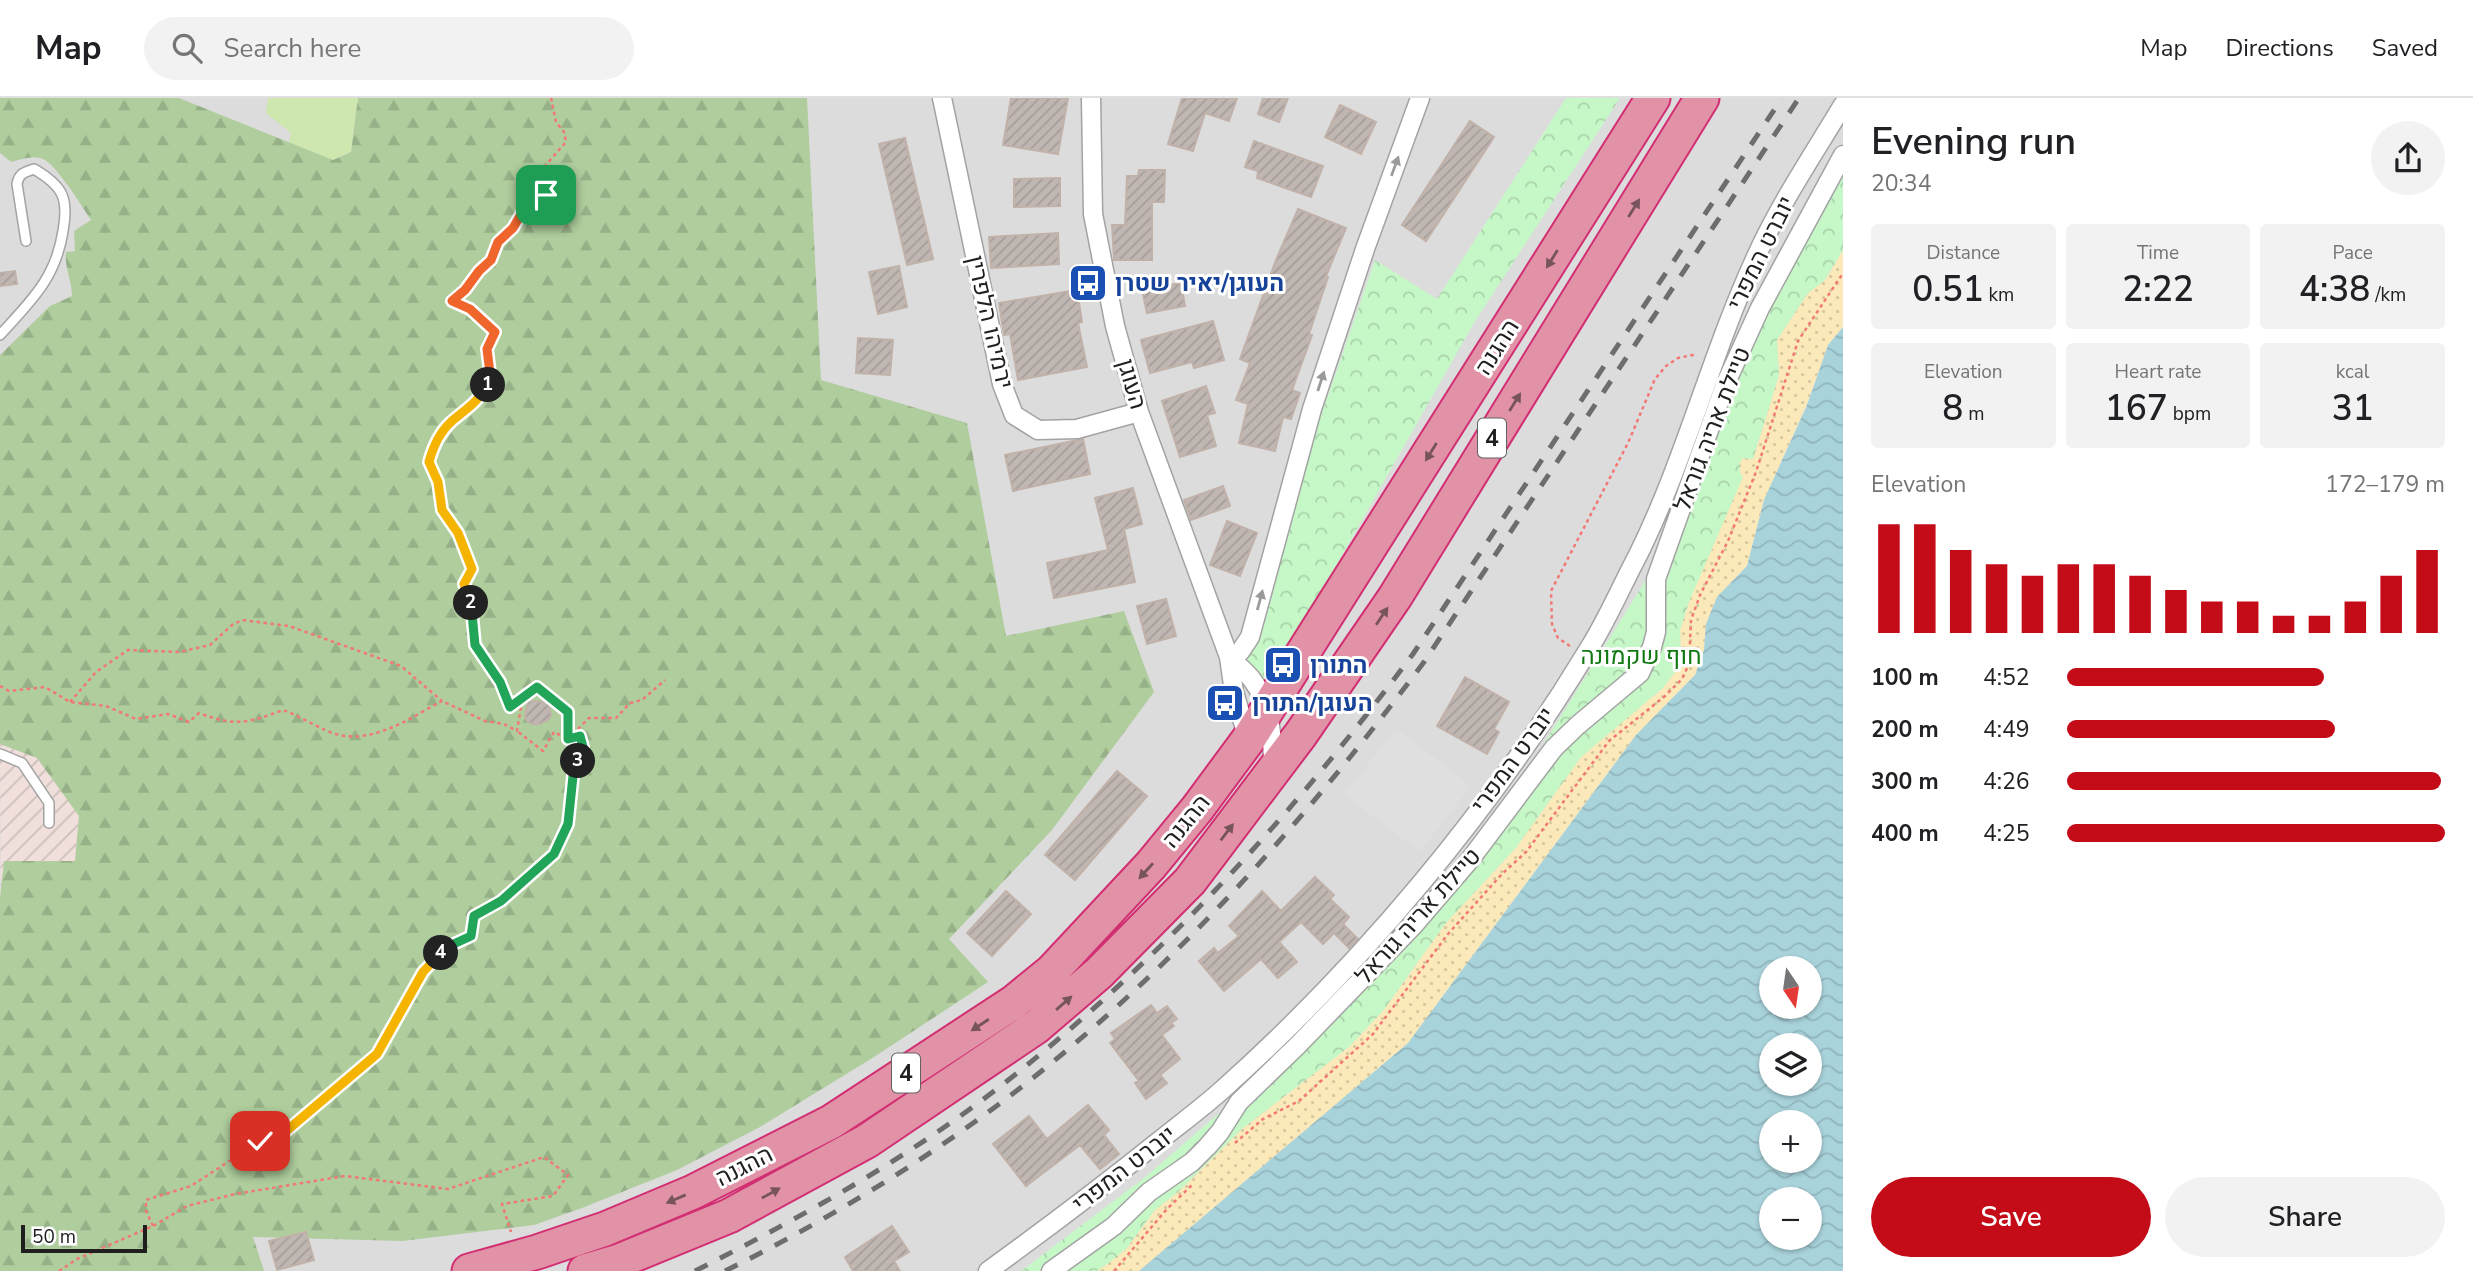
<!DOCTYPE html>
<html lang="en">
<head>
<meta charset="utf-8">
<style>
	body { margin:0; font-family:"Nunito Sans",Heebo,sans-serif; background:#f2f2f2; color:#202124; height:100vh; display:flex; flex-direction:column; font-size:26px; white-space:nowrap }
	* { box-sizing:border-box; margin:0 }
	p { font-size:23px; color:#757577 }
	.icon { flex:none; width:38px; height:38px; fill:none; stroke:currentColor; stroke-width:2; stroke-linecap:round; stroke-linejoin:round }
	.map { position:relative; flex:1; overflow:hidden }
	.drawer { display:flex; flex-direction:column; background:#fff; width:630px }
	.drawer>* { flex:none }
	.needle { width:46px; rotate:167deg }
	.tools { position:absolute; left:1759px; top:858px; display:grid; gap:14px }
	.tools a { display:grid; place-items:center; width:63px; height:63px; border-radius:50%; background:#fff; box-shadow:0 2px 5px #0004; font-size:35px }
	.scale { position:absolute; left:21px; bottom:18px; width:126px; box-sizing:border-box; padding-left:7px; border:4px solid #1f1f1f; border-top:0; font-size:19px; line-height:24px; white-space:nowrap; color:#1f1f1f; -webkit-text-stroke:5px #fff; paint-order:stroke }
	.pin { position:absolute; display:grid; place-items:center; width:60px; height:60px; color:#fff; margin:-30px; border-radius:14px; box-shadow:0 4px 10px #0006 }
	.km { position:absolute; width:35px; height:35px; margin:-18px; border-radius:50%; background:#222; color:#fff; font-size:19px; line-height:35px; text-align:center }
	.round { display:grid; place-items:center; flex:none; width:74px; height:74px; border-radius:37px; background:#f2f2f2 }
	.head { display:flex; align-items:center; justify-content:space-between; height:119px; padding:0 28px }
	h1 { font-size:38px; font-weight:600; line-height:52px }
	.stats { display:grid; grid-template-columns:repeat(3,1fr); gap:10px; height:119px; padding:7px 28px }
	.stats div { display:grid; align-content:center; border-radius:7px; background:#f2f2f2; text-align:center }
	.stats b { font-size:35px; font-weight:600 }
	.stats small { font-size:19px; font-weight:400 }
	.stats p { font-size:19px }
	.chart { height:196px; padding:14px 28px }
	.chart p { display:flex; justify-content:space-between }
	.chart svg { width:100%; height:126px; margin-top:7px; stroke:#c40b18; stroke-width:6 }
	.button { display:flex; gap:14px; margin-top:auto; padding:14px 28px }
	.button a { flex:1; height:80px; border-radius:42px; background:#c40b18; color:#fff; font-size:28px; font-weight:600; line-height:80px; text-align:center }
	.button a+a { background:#f2f2f2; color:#202124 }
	ul { padding:0 28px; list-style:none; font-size:23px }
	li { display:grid; grid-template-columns:112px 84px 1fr; align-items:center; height:52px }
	li i { height:18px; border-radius:9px; background:#c40b18 }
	header { display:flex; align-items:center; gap:42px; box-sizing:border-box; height:98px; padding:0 35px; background:#fff; border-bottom:2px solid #e0e0e0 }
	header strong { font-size:33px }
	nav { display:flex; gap:38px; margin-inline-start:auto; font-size:24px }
	.search { width:490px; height:63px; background:#f2f2f2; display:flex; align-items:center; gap:18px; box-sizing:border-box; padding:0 24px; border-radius:38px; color:#757577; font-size:26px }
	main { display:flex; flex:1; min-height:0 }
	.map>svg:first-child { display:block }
	.residential { fill:#dddcdd }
	.military { fill:url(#military-furrows) }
	.grass { fill:#cee7af }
	.forest { fill:url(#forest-firs) }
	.sand { fill:url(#sand-dots) }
	.park { fill:url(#park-crowns) }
	.parking { fill:#dfdfdf }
	.water { fill:url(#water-waves); fill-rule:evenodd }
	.building { fill:url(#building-hatch); stroke:#c1b2a9; stroke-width:2 }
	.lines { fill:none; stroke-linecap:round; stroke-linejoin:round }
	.lane-casing { stroke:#a3a3a3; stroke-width:12 }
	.street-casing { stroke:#a3a3a3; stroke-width:21 }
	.highway-casing { stroke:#d22f73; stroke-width:37 }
	.path { stroke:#f27874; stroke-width:2.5; stroke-dasharray:3.5 3.5; stroke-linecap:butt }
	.lane { stroke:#fff; stroke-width:9 }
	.street { stroke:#fff; stroke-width:18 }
	.highway { stroke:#e292a7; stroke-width:33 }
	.rail { stroke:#6d6d6d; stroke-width:5; stroke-dasharray:14 14; stroke-linecap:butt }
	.oneway { fill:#9a9a9a }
	.oneway2 { fill:#77535c }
	.split-1-casing { stroke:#fff; stroke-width:14 }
	.split-2-casing { stroke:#fff; stroke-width:14 }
	.split-3-casing { stroke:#fff; stroke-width:14 }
	.split-4-casing { stroke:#fff; stroke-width:14 }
	.split-5-casing { stroke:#fff; stroke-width:14 }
	.split-1 { stroke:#f0652b; stroke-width:9 }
	.split-2 { stroke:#f5b400; stroke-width:9 }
	.split-3 { stroke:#22a559; stroke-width:9 }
	.split-4 { stroke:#22a559; stroke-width:9 }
	.split-5 { stroke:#f5b400; stroke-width:9 }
	.labels { text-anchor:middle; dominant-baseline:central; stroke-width:6; stroke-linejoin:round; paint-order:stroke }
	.shield { fill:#fff; stroke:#626262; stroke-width:2 }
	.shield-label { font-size:23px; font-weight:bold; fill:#1f1f1f }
	.street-label { font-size:24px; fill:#1f1f1f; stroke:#fff }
	.transit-label { font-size:24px; font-weight:bold; fill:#164399; stroke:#fff; text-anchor:start }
	.park-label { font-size:24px; fill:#127913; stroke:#fff }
</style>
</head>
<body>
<header>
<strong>Map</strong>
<div class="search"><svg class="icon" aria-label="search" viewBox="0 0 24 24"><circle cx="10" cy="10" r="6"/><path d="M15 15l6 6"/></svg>Search here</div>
<nav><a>Map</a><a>Directions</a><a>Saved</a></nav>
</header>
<main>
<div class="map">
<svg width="1843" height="1173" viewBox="0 0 1843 1173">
	<defs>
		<pattern id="military-furrows" width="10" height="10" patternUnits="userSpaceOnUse" patternTransform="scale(1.75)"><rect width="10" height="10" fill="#f0dfda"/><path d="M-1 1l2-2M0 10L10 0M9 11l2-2" fill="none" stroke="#cdbfbb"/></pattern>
		<pattern id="forest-firs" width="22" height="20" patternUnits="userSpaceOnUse" patternTransform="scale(1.75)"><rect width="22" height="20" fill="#afcd9d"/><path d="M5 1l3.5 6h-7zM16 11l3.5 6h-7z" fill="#96b087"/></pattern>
		<pattern id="sand-dots" width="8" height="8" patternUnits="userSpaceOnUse" patternTransform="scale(1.75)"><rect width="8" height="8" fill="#fbe9b9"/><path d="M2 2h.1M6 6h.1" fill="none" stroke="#d7c79f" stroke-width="1.8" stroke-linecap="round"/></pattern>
		<pattern id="park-crowns" width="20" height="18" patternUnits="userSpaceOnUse" patternTransform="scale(1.75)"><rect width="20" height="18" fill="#c6f7c7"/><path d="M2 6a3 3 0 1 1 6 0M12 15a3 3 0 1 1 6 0" fill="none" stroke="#aad3aa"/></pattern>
		<pattern id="water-waves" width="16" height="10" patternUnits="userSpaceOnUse" patternTransform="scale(1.75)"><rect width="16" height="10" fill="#a9d3db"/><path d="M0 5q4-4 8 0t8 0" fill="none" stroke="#91b5bc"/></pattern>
		<pattern id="building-hatch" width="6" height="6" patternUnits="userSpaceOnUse" patternTransform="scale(1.75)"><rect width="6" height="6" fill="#c0b7b3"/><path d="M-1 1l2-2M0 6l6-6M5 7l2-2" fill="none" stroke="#a59d9a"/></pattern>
	</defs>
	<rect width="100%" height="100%" fill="#f0ece6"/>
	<path class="residential" d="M0 0H1843V229L1828 247 1704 552 1139 1173H0Z"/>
	<path class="military" d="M0 646 37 660 79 717 75 763H4L1 800Z"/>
	<path class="grass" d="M268 0H358L351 54 333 62 289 45 291 35 266 15Z"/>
	<path class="forest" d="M0 0H179L333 62 351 54 358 0H807L821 282 967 325 1006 538 1124 513 1154 594 1052 732 949 841 988 884 874 959 760 1029 677 1072 582 1110 534 1127 402 1143 253 1139 264 1173H0V800L4 763H75L79 718 37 660 0 646V257L50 208 72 198C72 183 64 168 66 154L75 153 74 133 91 122C81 107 59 71 45 62 35 56 22 61 11 64L0 55Z"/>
	<path class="sand" d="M1843 152V229L1828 247 1807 306 1764 402 1747 468 1717 499 1706 526 1704 552 1695 577 1636 637 1408 945 1152 1164 1139 1173H1097L1126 1151 1155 1112 1179 1093 1243 1030 1349 949 1383 913 1445 826 1515 751 1581 659 1663 590 1675 574 1681 560 1680 532 1689 504 1740 375V364L1743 360 1753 361 1779 277 1777 242 1808 195 1825 182Z"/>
	<path class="park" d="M1566 0H1620L1474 225 1266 591 1237 560 1375 162 1437 201Z
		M1843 45V152L1825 182 1808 195 1777 242 1779 277 1753 361 1743 360 1740 364V375L1743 379 1689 504 1680 532 1681 560 1675 574 1663 590 1581 659 1515 751 1445 826 1383 913 1349 949 1243 1030 1179 1093 1155 1112 1126 1151 1109 1165 1097 1173H1021L1144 1080 1225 1010 1303 937 1382 855 1509 701 1649 477 1820 86Z"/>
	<path class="parking" d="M1396 630 1471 688 1420 754 1344 697Z"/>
	<path class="water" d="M1843 229V1173H1139L1408 945 1636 637 1695 577 1704 552 1706 526 1717 499 1747 468 1764 402 1807 307 1828 247ZM1771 870H1810V908H1771ZM1771 947H1810V985H1771ZM1771 1024H1810V1062H1771ZM1771 1101H1810V1139H1771Z"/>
	<path class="building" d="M1011 0H1068L1058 56 1003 47Z
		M1182 0H1237L1229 23 1205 15 1193 53 1168 46Z
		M1263 0H1288L1279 24 1258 16Z
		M1340 7 1376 24 1361 56 1325 39Z
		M1470 23 1494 39 1426 143 1402 127Z
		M905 40 933 161 907 167 879 46Z
		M1254 43 1323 68 1311 99 1257 80 1258 73 1245 69Z
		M1139 72H1165L1164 104H1152V162H1114L1112 127H1125L1127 78H1138Z
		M1060 80V108L1014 109V81Z
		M1298 111 1346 130 1326 178 1328 179 1309 236 1312 237 1292 292 1300 295 1291 321 1283 319 1275 353 1239 345 1248 306 1236 302 1250 265 1240 261 1276 162Z
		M1058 135 1059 166 991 170 989 139Z
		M899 168 907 209 878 216 869 174Z
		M15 173 17 186 0 188V175Z
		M1181 185 1185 208 1147 215 1142 192Z
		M1077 192 1082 224 1078 225 1087 269 1018 282 1010 236 1004 237 999 205Z
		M1213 223 1224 262 1194 270 1192 264 1150 275 1141 242Z
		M858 240 893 242 890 277 856 275Z
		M1206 288 1215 315 1207 317 1216 348 1180 359 1162 303Z
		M1083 341 1090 376 1013 393 1005 357Z
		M1223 388 1230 408 1191 422 1184 402Z
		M1133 390 1142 426 1124 431 1135 484 1054 500 1047 465 1108 452 1095 400Z
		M1227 423 1257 435 1240 478 1210 467Z
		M1166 501 1176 538 1147 546 1137 508Z
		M1465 579 1509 604 1494 631 1499 634 1487 656 1437 628Z
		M528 603 548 604 551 617 549 621 540 626H532L527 623 525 620Z
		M1117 673 1147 698 1075 782 1045 757Z
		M1315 779 1334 797 1330 801 1349 819 1343 826 1358 841 1349 850 1334 835 1323 846 1301 824 1279 844 1297 864 1285 874 1278 880 1261 861 1224 893 1199 863 1214 850 1218 855 1239 838 1229 828 1262 793 1281 813Z
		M1006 793 1031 816 992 858 967 835Z
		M1151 907 1157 915 1167 908 1177 921 1171 925 1174 928 1162 937 1180 961 1160 977 1167 985 1146 1001 1135 985 1139 983 1110 945 1115 941 1111 935Z
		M1088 1007 1109 1032 1104 1037 1119 1056 1100 1071 1080 1047 1026 1088 993 1046 1029 1018 1047 1041Z
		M892 1128 909 1154 894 1163 900 1173H853L845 1159Z
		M306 1134 314 1162 277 1172 269 1143Z"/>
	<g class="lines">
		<defs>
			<path id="lane" d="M0 237C31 203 56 180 63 133 69 100 63 88 34 71 25 74 19 75 17 86L26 143
				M0 656 22 665 49 705V725"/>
			<path id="street" d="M942 0 1002 286 1014 317 1038 332 1077 331 1139 314
				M1091 0 1093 116 1115 228 1139 314 1229 559 1234 594 1248 641
				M1229 559 1240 554 1250 539 1312 311 1365 151 1420 0
				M1229 559C1237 567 1247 574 1253 583 1270 606 1273 640 1273 668
				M988 1173C1046 1131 1103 1088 1159 1043 1180 1026 1202 1010 1222 992 1362 867 1493 710 1590 549 1608 520 1622 487 1638 457 1685 362 1711 257 1755 161 1779 107 1813 57 1843 7
				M1051 1173 1114 1128 1149 1094 1192 1064 1207 1049 1220 1034 1239 1004 1297 948 1414 827 1469 763 1554 650 1578 627 1640 575 1652 549 1656 534V481L1725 287 1760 210 1843 57"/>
			<path id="highway" d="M469 1173 537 1154 605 1131 693 1094 831 1024 1014 904 1052 873 1151 767 1197 711 1248 642 1653 0
				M585 1173 619 1163 729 1118 867 1043 1036 929 1099 875 1190 783 1301 636 1395 499 1702 0"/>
		</defs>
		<use href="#lane" class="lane-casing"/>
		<use href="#street" class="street-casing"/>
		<use href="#highway" class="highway-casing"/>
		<path class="path" d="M551 0 556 24 564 34 566 44 545 68 546 97 523 113 513 130 498 144 491 162 479 173 465 193 452 203 470 211 495 234 487 251 490 275 487 289 472 309 450 325 434 347 429 364 438 384 442 412 458 435 472 471 464 486 473 511 475 547 500 584 510 609 537 589 568 614V641
			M1570 548 1558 540 1552 526 1551 493 1628 345 1655 281 1666 268 1678 260 1697 256
			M0 588 9 593 45 589 70 604 106 608 136 621 168 616 189 624 199 615C235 629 248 625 283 612 300 618 323 633 339 637 375 645 412 619 442 603L485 623 504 626 517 633 523 597
			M70 604 96 574 128 552 180 554 210 547 232 527 242 522 289 528 401 568 442 603
			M568 641 589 620H616L630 605 642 602 665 582
			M1235 1045 1263 1021 1299 1003 1373 936 1448 836 1502 776 1526 754 1609 643 1665 598 1682 581 1689 566 1691 522 1700 497 1728 443 1756 374 1798 243 1843 175
			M153 1128 146 1113V1102L191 1088 260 1043 271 1046 377 956 423 874 445 850 471 838 474 818C510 797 552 770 567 729 572 714 570 696 573 680 575 665 584 654 580 638L568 641 554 634 543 653 517 633
			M59 1173 77 1161 153 1128 187 1108 235 1096 345 1078 448 1091 544 1059 568 1077 553 1098 502 1106 511 1134
			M1114 1173 1167 1111 1192 1087"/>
		<use href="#lane" class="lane"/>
		<use href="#street" class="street"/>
		<use href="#highway" class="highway"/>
		<path class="rail" d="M695 1173C794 1123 892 1069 981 1003 1147 878 1289 722 1413 556L1782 0
			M725 1173C816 1128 905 1075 987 1015 1155 892 1300 730 1424 564L1799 0"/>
	</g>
	<defs><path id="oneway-solid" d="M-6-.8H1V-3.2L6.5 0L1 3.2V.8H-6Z" transform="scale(1.75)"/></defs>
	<g class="oneway">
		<use href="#oneway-solid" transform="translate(1395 68) rotate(-70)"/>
		<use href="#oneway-solid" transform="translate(1321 283) rotate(-72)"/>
		<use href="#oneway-solid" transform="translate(1260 502) rotate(-75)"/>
	</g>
	<g class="oneway2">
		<use href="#oneway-solid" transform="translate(1634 110) rotate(-58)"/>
		<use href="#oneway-solid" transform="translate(1552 161) rotate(122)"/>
		<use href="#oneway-solid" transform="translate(1515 304) rotate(-58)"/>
		<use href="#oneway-solid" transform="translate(1431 354) rotate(122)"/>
		<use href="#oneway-solid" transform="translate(1382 518) rotate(-56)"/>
		<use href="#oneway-solid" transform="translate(1227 734) rotate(-53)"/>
		<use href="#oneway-solid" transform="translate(1146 773) rotate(132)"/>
		<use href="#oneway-solid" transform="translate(1064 905) rotate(-41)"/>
		<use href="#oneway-solid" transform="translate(980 927) rotate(147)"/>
		<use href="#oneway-solid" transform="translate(771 1095) rotate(-29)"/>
		<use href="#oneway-solid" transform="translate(676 1101) rotate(157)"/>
	</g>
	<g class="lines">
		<defs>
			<path id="split-1" d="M488 287 490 275 487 251 495 234 470 211 452 203 465 192 479 173 491 162 498 144 513 130 523 113 546 97"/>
			<path id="split-2" d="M471 505 464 486 472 471 458 435 442 412 438 384 429 364C433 349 440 334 451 324 466 311 477 305 488 287"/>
			<path id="split-3" d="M471 505 475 547 500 584 510 609 537 589 568 614V641L580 638 583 649 578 663"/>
			<path id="split-4" d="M441 855 445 850 471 838 474 818 501 803 554 756 568 726 573 678 578 663"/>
			<path id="split-5" d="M260 1043 271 1046 377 956 423 874 441 855"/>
		</defs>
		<use href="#split-1" class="split-1-casing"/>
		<use href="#split-2" class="split-2-casing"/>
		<use href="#split-3" class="split-3-casing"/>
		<use href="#split-4" class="split-4-casing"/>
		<use href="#split-5" class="split-5-casing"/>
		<use href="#split-1" class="split-1"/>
		<use href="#split-2" class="split-2"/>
		<use href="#split-3" class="split-3"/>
		<use href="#split-4" class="split-4"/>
		<use href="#split-5" class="split-5"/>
	</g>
	<defs>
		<symbol id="bus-square" viewBox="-11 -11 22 22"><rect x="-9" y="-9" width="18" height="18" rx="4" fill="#1a4fb4" stroke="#fff"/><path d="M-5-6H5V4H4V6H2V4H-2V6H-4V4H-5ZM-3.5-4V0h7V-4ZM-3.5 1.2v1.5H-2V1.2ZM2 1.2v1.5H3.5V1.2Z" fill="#fff"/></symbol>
	</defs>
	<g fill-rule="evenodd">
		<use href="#bus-square" x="1066" y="163" width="44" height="44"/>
		<use href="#bus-square" x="1261" y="545" width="44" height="44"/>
		<use href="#bus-square" x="1203" y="583" width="44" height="44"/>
	</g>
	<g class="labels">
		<g class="shield">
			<rect x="1478" y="320.5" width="28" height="39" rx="5"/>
			<rect x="892" y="955.5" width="28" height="39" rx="5"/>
		</g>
		<g class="shield-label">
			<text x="1492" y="340">4</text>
			<text x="906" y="975">4</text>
		</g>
		<g class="street-label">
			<text transform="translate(1761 155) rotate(-64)">יוברט המפרי</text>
			<text transform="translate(990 224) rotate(77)">ירמיהו הלפרין</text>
			<text transform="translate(1497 249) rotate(-58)">ההגנה</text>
			<text transform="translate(1132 286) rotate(74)">העוגן</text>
			<text transform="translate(1712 331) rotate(-69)">טיילת אריה גוראל</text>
			<text transform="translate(1513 662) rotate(-54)">יוברט המפרי</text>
			<text transform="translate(1186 723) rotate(-51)">ההגנה</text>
			<text transform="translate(1418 818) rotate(-48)">טיילת אריה גוראל</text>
			<text transform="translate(744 1068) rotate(-27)">ההגנה</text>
			<text transform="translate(1124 1071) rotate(-38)">יוברט המפרי</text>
		</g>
		<g class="transit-label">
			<text x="1115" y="185">העוגן/יאיר שטרן</text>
			<text x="1310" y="567">התורן</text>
			<text x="1252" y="605">העוגן/התורן</text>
		</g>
		<g class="park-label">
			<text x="1641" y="558">חוף שקמונה</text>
		</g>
	</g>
</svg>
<div class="tools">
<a><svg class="needle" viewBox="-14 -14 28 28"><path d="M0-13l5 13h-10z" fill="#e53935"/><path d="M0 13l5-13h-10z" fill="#757577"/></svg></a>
<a><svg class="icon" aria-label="layers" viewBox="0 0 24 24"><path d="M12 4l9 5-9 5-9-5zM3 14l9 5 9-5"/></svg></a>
<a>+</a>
<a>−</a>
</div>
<div class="scale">50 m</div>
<div class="pin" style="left:546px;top:97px;background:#1e9e55"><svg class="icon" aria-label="arrive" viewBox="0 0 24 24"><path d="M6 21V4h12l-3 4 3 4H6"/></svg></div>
<div class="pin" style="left:260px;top:1043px;background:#d93025"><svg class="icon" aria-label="check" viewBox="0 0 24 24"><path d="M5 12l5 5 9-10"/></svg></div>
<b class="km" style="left:488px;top:287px">1</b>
<b class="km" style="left:471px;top:505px">2</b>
<b class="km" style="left:578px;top:663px">3</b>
<b class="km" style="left:441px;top:855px">4</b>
</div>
<section class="drawer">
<div class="head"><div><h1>Evening run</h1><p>20:34</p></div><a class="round"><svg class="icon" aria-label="share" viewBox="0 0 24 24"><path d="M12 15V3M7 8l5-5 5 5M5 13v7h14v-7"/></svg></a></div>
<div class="stats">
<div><p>Distance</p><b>0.51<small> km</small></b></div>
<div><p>Time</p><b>2:22</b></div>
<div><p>Pace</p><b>4:38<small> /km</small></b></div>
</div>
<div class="stats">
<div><p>Elevation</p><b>8<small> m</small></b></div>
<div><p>Heart rate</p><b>167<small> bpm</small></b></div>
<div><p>kcal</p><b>31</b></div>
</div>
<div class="chart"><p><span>Elevation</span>172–179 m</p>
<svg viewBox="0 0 160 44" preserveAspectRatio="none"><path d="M5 44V6M15 44V6M25 44V15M35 44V20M45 44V24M55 44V20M65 44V20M75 44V24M85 44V29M95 44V33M105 44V33M115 44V38M125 44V38M135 44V33M145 44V24M155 44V15"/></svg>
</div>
<ul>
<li><b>100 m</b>4:52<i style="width:68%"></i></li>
<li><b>200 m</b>4:49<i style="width:71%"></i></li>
<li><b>300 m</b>4:26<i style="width:99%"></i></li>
<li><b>400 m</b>4:25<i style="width:100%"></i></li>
</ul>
<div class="button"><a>Save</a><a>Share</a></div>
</section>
</main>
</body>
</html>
